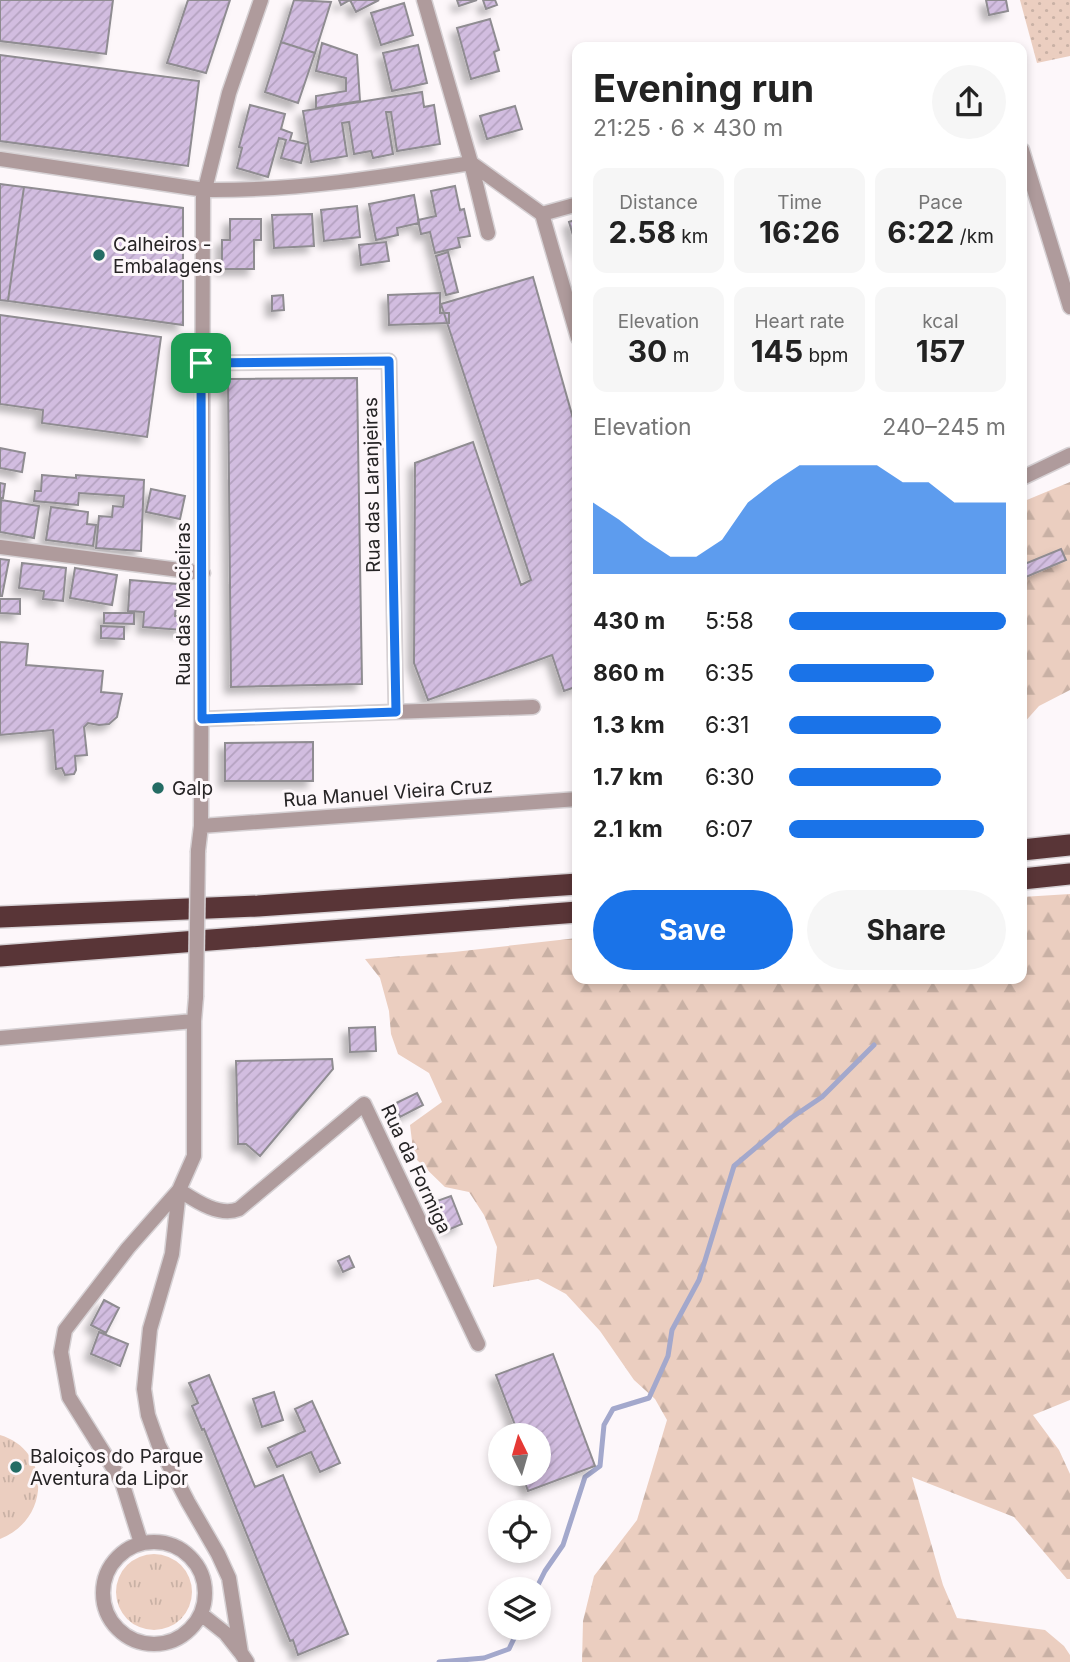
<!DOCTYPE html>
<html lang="en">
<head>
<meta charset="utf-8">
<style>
	body { margin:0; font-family:Inter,sans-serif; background:#f6f6f6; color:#222; height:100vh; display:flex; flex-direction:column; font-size:26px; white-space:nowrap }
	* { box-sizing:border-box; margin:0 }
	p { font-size:23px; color:#767676 }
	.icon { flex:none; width:38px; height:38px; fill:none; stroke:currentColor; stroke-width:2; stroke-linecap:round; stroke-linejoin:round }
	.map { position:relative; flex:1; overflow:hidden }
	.sheet { position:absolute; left:572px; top:42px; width:455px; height:942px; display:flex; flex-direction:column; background:#fff; border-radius:14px; box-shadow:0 4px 10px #0003 }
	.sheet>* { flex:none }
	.needle { width:46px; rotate:355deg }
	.buttons { position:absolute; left:488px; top:1423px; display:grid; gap:14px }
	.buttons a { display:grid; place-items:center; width:63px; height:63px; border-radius:50%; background:#fff; box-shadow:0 4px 10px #0003; font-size:35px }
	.pin { position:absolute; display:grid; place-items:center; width:60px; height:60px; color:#fff; margin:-30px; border-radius:14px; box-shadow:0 4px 10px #0006 }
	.round { display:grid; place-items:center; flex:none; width:74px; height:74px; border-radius:37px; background:#f6f6f6 }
	.head { display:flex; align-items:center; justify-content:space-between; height:119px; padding:0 21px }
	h1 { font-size:38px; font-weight:700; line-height:52px }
	.metrics { display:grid; grid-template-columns:repeat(3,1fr); gap:10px; height:119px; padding:7px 21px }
	.metrics div { display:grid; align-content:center; border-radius:14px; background:#f6f6f6; text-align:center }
	.metrics b { font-size:30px; font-weight:700 }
	.metrics small { font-size:19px; font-weight:400 }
	.metrics p { font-size:19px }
	.chart { height:196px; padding:14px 21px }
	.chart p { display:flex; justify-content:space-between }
	.chart svg { width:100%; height:126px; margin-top:7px; fill:#1a73e8; opacity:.7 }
	.cta { display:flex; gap:14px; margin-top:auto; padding:14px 21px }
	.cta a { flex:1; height:80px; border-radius:42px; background:#1a73e8; color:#fff; font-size:28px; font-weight:700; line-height:80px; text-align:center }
	.cta a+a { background:#f6f6f6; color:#222 }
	ul { padding:0 21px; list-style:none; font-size:23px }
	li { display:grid; grid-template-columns:112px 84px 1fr; align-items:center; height:52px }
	li i { height:18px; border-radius:9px; background:#1a73e8 }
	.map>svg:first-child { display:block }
	.grass { fill:url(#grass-tufts) }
	.forest { fill:url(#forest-firs) }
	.garden { fill:url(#garden-dots) }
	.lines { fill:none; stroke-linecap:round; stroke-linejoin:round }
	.stream { stroke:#a3a8cc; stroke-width:5 }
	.building { fill:url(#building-hatch); stroke:#8f8c91; stroke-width:2; filter:url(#shadow) }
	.street-casing { stroke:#d6d1d4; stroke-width:17 }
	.highway-casing { stroke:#d6d1d4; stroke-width:24 }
	.street { stroke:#af9b9c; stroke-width:14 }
	.highway { stroke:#593537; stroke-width:21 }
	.street-bridge-casing { stroke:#d6d1d4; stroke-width:17; stroke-linecap:butt }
	.street-bridge { stroke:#af9b9c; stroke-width:14 }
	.route-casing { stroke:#fff; stroke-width:14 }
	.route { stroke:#1a73e8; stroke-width:9 }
	.poi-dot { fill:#246c64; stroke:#fdf7fa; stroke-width:2.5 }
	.labels { text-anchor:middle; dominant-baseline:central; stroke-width:6; stroke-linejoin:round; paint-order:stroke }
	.poi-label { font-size:19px; fill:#262425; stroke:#fdf7fa; text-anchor:start }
	.street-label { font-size:19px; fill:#262425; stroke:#fdf7fa }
</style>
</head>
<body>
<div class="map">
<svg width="1070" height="1662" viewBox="0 0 1070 1662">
	<defs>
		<pattern id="grass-tufts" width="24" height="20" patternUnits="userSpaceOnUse" patternTransform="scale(1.75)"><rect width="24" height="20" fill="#ebcec0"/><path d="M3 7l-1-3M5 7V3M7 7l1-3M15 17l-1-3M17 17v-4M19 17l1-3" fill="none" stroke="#c9b1a5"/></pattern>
		<pattern id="forest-firs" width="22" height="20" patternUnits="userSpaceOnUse" patternTransform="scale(1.75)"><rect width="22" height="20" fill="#ebcec0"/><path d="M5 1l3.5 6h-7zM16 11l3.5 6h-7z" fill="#c9b1a5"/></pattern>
		<pattern id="garden-dots" width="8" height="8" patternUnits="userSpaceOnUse" patternTransform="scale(1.75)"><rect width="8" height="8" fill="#ebcec0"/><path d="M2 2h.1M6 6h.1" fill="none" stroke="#c9b1a5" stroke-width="1.8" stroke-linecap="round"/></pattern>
		<pattern id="building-hatch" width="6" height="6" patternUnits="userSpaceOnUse" patternTransform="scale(1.75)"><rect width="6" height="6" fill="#d2bde0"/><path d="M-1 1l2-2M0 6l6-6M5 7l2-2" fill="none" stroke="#b4a2c0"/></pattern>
		<filter id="shadow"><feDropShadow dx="-6" dy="6" stdDeviation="3.5" flood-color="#0004"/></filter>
	</defs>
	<rect width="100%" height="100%" fill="#fdf7fa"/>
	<path class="grass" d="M0 1435C51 1450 51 1519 0 1539Z
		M116 1592a38 38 0 1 1 76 0a38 38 0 1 1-76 0Z"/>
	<path class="forest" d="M1070 482V690L1039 706 1022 725V502Z
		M1070 894V1400L1033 1415 1059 1450 1070 1474V1579H1067L1014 1517 912 1477 943 1585 957 1618 1045 1630 1064 1646 1070 1655V1662H582L583 1621 594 1576 637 1520 667 1420 655 1399 634 1380 600 1331 566 1294 538 1279 493 1287 497 1247 484 1215 469 1192 445 1187 414 1157 410 1125 442 1102 429 1073 398 1054 391 1034 389 1011 380 978 365 959 454 952 577 938 578 978H1022V897Z"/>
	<path class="garden" d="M1020 0H1070V56L1037 63Z"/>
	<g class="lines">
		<path class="stream" d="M536 1589 545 1571 563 1545 585 1477 600 1466 604 1425 613 1409 649 1398 668 1356 672 1330 699 1280 734 1166 791 1118 822 1097 874 1045
			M439 1662 484 1658 509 1649 519 1628"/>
	</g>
	<path class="building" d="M0 0H113L106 54 0 41Z
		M188 0H230L206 73 167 63Z
		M294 0 331 2 315 53 281 42Z
		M339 0H379L356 12 350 0 341 5Z
		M457 0H477L459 6Z
		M483 0H495L497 5 486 9Z
		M986 0H1006L1008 11 989 15Z
		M404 3 413 35 381 45 371 13Z
		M490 19 499 50 494 52 499 71 471 79 457 28Z
		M281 42 315 53 298 103 265 92Z
		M322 43 357 55 360 101 316 108V96L346 91V78L316 71Z
		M418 45 427 83 392 91 383 53Z
		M0 55 199 81 188 166 0 141Z
		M422 92 424 107 434 105 440 144 397 151 391 112H386L393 154 373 158 371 151 354 154 349 122 342 123 347 156 311 162 303 111Z
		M250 105 285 114 281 129 292 133 290 140 306 144 301 163 281 158 286 140 279 138 268 177 237 168 242 148 239 147Z
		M515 106 522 129 487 139 480 116Z
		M0 184 24 187 8 301 0 300Z
		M455 186 460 210 464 209 470 236 458 238 460 247 435 253 430 232 421 234 418 220 436 216 431 191Z
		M24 187 183 208V325L8 301Z
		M414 195 419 223 397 228 398 235 376 240 369 204Z
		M357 206 360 237 324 241 321 210Z
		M312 214 314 246 274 248 272 215Z
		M230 219H261V240H254V269H222V240H230Z
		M578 219V252L569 222Z
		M386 242 389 261 361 265 359 245Z
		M448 252 458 292 446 295 436 256Z
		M533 277 578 436V686L564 691 552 655 428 700 414 663 415 463 473 442 521 585 531 580 441 304Z
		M440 293V313H449V323L389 325 388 295Z
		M283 295 284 310 272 311V296Z
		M0 315 161 337 147 437 42 423 43 410 0 404Z
		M357 378 362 684 231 687 228 379Z
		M0 448 25 453 22 472 0 468Z
		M42 475 76 478V475L144 480 141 551 96 548 99 516 112 517 113 506 123 507 124 496 79 493 78 505 34 501 35 491H41Z
		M0 483 5 484 3 498H0Z
		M151 489 185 496 180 519 146 512Z
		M1 500 39 506 34 538 0 532Z
		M51 507 88 512 87 524 96 525 93 546 46 540Z
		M1061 549 1066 560 1026 577 1022 565Z
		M0 559 9 560 2 596H0Z
		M22 563 66 568 63 601 43 599 44 591 19 588Z
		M75 568 117 575 112 605 70 598Z
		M130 580 178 584 175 616 184 617 183 630 143 627 144 612 128 611Z
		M0 599H20V614L0 613Z
		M104 613H134V624L104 623Z
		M101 626 124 627V639L101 638Z
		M0 642 28 644 26 665 103 671 101 692 122 694 117 717 109 724 99 725 88 723 84 727 87 755 75 756 76 770 74 774 65 775 62 768 56 769 53 730 0 735Z
		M313 742V781H225V743Z
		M375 1027 376 1051 350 1052 349 1028Z
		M332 1059 333 1069 260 1156 246 1144H238L236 1061Z
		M417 1093 423 1105 400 1117 394 1104Z
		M451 1196 462 1224 448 1230 437 1201Z
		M349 1256 354 1267 343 1272 338 1261Z
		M104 1300 119 1308 106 1333 91 1325Z
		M99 1332 128 1344 120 1366 91 1354Z
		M553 1354 595 1466 528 1491 522 1474H539V1435H511L518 1433 496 1375Z
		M209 1375 255 1487 283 1475 348 1634 298 1655 293 1640 290 1641 204 1429 202 1430 192 1406 198 1403 189 1383Z
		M274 1392 283 1420 262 1427 253 1399Z
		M312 1401 340 1463 320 1472 311 1452 277 1467 268 1448 305 1431 295 1409Z"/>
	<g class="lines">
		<defs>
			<path id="street" d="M424 0 471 163 488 233
				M1022 150 1070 307
				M0 159 205 190C295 191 383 177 471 163
				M471 163 542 214
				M542 214 578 338
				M542 214 578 204
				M201 363 389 361 396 712
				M1022 478 1070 455
				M0 547 203 573
				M202 719 533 707
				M201 826 578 799
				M198 851 201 826 203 197 229 93 261 0
				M194 1021V1156L179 1190 172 1254 150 1329 144 1389 148 1415 159 1446 188 1502 218 1554 229 1578 241 1653 247 1662
				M0 1038 194 1021 196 997
				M179 1190C196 1201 219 1217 239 1209L364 1104 478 1344
				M103 1593a51 51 0 1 1 102 0a51 51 0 1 1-102 0Z
				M141 1543 122 1482 69 1397 61 1352 65 1330 128 1248 179 1190
				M201 1614 225 1633 240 1652"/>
			<path id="highway" d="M1022 850 1070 845
				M1022 879 1070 874
				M0 917 258 906 578 884
				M0 956 578 912"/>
		</defs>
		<use href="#street" class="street-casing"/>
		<use href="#highway" class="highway-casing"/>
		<use href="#street" class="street"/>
		<use href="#highway" class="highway"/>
		<defs>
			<path id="street-bridge" d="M196 997 198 851"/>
		</defs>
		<use href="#street-bridge" class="street-bridge-casing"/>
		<use href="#street-bridge" class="street-bridge"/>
	</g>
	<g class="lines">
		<defs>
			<path id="route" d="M389 361 396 712 202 719 201 363Z"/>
		</defs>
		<use href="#route" class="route-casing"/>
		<use href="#route" class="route"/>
	</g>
	<g class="poi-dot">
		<circle cx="99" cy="255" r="7"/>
		<circle cx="158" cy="788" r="7"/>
		<circle cx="16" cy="1467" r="7"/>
	</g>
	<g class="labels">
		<g class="poi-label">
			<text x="113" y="244">Calheiros -<tspan x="113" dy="22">Embalagens</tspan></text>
			<text x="172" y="788">Galp</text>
			<text x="30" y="1456">Baloiços do Parque<tspan x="30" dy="22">Aventura da Lipor</tspan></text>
		</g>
		<g class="street-label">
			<text transform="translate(372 485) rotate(-91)">Rua das Laranjeiras</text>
			<text transform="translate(183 604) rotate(-90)">Rua das Macieiras</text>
			<text transform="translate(388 793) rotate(-4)">Rua Manuel Vieira Cruz</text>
			<text transform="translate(416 1169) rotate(65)">Rua da Formiga</text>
		</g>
	</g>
</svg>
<div class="buttons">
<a><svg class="needle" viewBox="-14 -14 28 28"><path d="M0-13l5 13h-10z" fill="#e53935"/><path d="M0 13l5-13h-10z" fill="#767676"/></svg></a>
<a><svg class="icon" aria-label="locate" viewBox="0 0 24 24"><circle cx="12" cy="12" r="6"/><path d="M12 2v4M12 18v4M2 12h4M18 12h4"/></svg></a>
<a><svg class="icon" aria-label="layers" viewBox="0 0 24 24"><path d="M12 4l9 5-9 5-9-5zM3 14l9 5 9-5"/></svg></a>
</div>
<div class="pin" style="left:201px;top:363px;background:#1e9e55"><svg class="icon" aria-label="arrive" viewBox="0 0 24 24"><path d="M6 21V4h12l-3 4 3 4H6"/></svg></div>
<section class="sheet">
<div class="head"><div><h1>Evening run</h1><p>21:25 · 6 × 430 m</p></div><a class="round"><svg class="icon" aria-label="share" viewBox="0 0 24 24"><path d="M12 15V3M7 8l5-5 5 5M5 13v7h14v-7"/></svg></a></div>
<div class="metrics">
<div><p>Distance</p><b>2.58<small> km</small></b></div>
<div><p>Time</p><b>16:26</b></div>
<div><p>Pace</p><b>6:22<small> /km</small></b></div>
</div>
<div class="metrics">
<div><p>Elevation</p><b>30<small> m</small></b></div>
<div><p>Heart rate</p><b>145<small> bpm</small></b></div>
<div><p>kcal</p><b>157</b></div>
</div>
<div class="chart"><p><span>Elevation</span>240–245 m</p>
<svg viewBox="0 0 160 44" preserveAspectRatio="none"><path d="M0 44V19L10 25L20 32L30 38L40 38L50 32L60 19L70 12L80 6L90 6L100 6L110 6L120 12L130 12L140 19L150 19L160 19V44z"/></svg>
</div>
<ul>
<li><b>430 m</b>5:58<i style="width:100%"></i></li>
<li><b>860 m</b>6:35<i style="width:67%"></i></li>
<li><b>1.3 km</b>6:31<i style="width:70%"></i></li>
<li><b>1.7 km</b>6:30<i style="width:70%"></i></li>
<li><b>2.1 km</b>6:07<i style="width:90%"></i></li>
</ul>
<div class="cta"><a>Save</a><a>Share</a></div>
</section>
</div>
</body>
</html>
